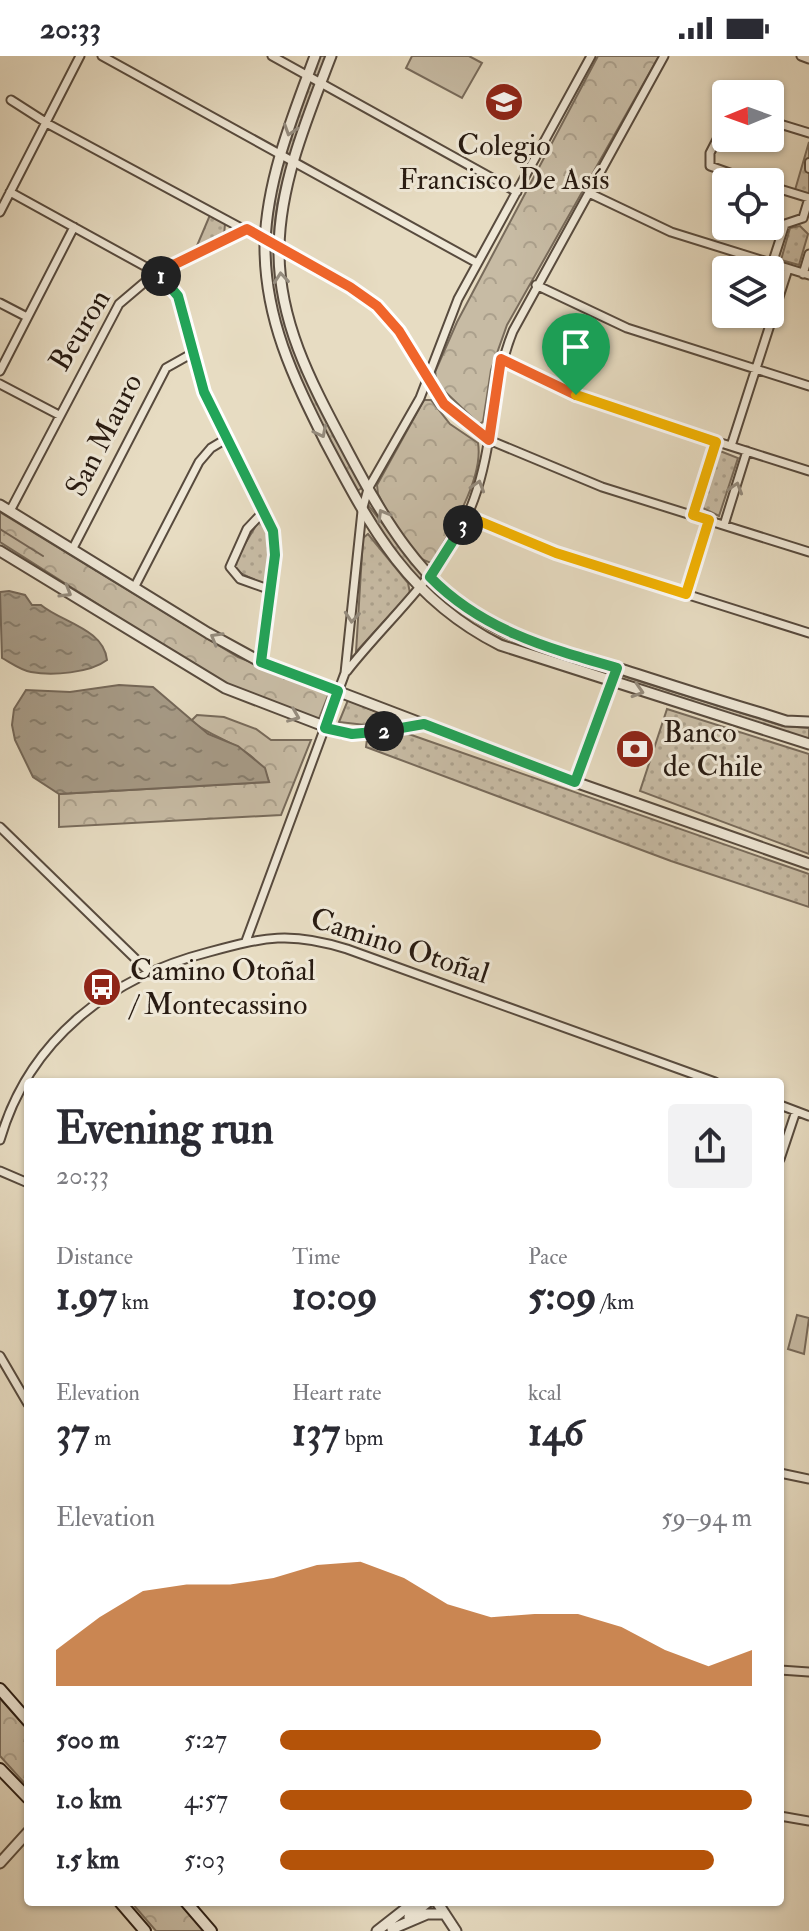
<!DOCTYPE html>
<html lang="en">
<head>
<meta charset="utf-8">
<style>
	body { margin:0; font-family:"IM FELL Double Pica",serif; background:#f2f2f3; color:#2b2b33; height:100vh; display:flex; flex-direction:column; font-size:30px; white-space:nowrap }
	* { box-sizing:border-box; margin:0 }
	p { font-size:26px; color:#7c7c81 }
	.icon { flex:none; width:44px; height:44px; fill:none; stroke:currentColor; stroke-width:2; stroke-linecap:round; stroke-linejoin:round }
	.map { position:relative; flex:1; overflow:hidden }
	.sheet { position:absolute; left:24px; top:1022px; width:760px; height:828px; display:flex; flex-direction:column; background:#fff; border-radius:8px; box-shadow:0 2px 6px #0004 }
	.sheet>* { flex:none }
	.needle { width:52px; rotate:269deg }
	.controls { position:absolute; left:712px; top:24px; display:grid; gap:16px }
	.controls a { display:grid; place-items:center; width:72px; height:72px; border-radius:8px; background:#fff; box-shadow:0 2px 6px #0004; font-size:40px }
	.pin { position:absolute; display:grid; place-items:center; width:68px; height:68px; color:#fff; margin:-82px -34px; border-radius:50% 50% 50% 0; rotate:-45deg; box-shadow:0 0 8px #0007 }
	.pin .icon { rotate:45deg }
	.km { position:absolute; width:40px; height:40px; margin:-20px; border-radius:50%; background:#222; color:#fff; font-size:22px; line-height:40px; text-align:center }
	.round { display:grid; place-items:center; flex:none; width:84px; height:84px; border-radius:8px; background:#f2f2f3 }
	.headline { display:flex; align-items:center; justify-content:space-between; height:136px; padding:0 32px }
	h1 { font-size:44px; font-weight:700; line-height:60px }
	.metrics { display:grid; grid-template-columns:repeat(3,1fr); gap:12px; height:136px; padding:8px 32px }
	.metrics div { display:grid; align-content:center }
	.metrics b { font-size:40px; font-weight:700 }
	.metrics small { font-size:22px; font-weight:400 }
	.metrics p { font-size:22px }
	.chart { height:224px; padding:16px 32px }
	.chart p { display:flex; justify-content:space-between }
	.chart svg { width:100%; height:144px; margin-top:8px; fill:#b45309; opacity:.7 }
	ul { padding:0 32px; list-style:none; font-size:26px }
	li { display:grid; grid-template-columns:128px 96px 1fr; align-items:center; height:60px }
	li i { height:20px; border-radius:10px; background:#b45309 }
	.status { display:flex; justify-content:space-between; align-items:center; height:56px; padding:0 40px; background:#fff; direction:ltr }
	.status svg { height:22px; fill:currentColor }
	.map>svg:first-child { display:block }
	.grass { fill:url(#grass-dots); stroke:#786b5b; stroke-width:2 }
	.forest { fill:url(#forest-crowns); stroke:#786b5b; stroke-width:2 }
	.garden { fill:#c7bba4; stroke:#786b5b; stroke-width:2 }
	.water { fill:url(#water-ripples); stroke:#746758; stroke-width:2 }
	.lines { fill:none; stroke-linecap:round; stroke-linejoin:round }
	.stream { stroke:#746758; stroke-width:2 }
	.pedestrian-casing { stroke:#584b3e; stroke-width:10 }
	.minor-casing { stroke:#584b3e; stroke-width:11 }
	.tertiary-casing { stroke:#584b3e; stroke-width:13 }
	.secondary-casing { stroke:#281b12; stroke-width:14 }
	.pedestrian { stroke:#efe8d7; stroke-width:6 }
	.minor { stroke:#efe8d7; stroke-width:7 }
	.tertiary { stroke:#efe8d7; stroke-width:9 }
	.secondary { stroke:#efe8d7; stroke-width:10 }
	.oneway { stroke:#958c7e }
	.split-1-casing { stroke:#fff; stroke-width:16 }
	.split-2-casing { stroke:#fff; stroke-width:16 }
	.split-3-casing { stroke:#fff; stroke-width:16 }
	.split-4-casing { stroke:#fff; stroke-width:16 }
	.split-1 { stroke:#f0652b; stroke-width:10 }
	.split-2 { stroke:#22a559; stroke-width:10 }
	.split-3 { stroke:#22a559; stroke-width:10 }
	.split-4 { stroke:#f5b400; stroke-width:10 }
	.labels { text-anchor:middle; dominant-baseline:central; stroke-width:6; stroke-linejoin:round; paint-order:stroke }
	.poi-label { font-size:30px; fill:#281b12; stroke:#efe8d7; text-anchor:start }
	.street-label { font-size:30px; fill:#281b12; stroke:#efe8d7 }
</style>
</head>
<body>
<div class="status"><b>20:33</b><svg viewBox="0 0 49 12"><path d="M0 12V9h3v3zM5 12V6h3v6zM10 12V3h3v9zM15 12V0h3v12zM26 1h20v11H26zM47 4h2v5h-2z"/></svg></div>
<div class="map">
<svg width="809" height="1875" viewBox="0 0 809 1875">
	<defs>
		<pattern id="grass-dots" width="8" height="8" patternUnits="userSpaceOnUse" patternTransform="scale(2)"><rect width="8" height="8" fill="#c7bba4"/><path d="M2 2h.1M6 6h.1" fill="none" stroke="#aba08c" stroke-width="1.8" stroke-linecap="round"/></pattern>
		<pattern id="forest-crowns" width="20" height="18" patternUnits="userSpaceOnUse" patternTransform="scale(2)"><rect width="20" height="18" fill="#c7bba4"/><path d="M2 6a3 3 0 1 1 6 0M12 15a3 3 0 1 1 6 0" fill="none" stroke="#aba08c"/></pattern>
		<pattern id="water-ripples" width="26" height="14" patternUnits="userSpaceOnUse" patternTransform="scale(2)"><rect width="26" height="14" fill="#a69a86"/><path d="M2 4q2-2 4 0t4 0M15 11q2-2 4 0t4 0" fill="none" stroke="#877d6c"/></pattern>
	</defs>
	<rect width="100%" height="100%" fill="#e7dcc2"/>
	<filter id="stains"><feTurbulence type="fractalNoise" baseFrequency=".0025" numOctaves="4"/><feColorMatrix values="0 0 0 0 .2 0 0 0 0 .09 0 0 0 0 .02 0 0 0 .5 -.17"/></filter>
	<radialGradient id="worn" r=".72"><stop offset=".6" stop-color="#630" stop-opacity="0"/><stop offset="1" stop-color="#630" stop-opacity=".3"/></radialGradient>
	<path class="grass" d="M320 0H327C310 47 288 96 278 145 258 252 315 341 362 432L357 435C312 348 252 256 272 152 282 100 303 50 320 0Z
		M809 86V138L795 134Z
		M210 159 225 168 224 179 196 192Z
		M800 170 808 178 799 209 781 204 790 172Z
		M720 395 738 402 719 460 701 451Z
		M369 450 422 519 420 523 400 505 367 454Z
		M260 463C273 483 269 503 267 526L263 528 234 514V506Z
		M368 478 408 527 410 537 356 596 363 482Z
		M430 529 479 567 536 593 783 670 809 672V684C751 666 692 647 634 629 560 606 483 588 426 532Z
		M348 644 394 663 374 670 339 666Z
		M667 653 809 698V798L640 735Z
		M400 675 809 818V851L671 805 366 691 367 683Z"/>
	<path class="forest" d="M598 0H659L507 269 491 314 483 366 479 368 437 328 435 316 457 266Z
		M424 344H431L450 368 478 387C484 422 450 477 431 507 404 499 390 460 378 438L377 429Z
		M0 456 238 601 329 637 318 665 222 627 0 486Z
		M197 659 224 661 256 673 271 684H311L281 759 59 771V738L269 726C258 691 218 686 191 665Z
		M0 1642 28 1674V1731L0 1700Z
		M131 1846H179L204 1875H156Z"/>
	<path class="garden" d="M412 0H469L482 7 462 42 406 12Z
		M797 1259 809 1262 804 1298 788 1293Z"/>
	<path class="water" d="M9 535 25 539 32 549H41C61 566 104 573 107 604 90 617 52 620 31 616 22 615 11 607 2 602L0 536Z
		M119 629 153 631 208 678 238 690 265 712 269 726 59 738 33 721 15 684 12 669 14 653 26 634 70 636Z"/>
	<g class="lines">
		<path class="stream" d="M0 473 43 500"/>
		<defs>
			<path id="pedestrian" d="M809 106V113"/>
			<path id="minor" d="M102 0 477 207
				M272 0 517 136
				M801 0 809 3
				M11 44 50 69 360 236 392 266 444 348 489 384 602 431 809 496
				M770 65 809 77
				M726 66 710 97V110L755 126
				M770 130 809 142
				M10 136 157 217 178 240 204 336 275 482 261 606
				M589 137 671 176 809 219
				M0 156 80 0
				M803 162 809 142
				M772 208 785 168 803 162
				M803 218 809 198
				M536 229 627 272 809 330
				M0 247 27 261
				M501 303 614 353 809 415
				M0 315 74 171
				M0 328 59 359
				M731 390 788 213
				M10 455 119 248 152 220 247 173
				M264 455 247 473 230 511 240 523 271 534
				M693 459 716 386
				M467 460 556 497 809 577
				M724 469 747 395
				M72 494 166 312 191 298
				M134 532 199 406 211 392 226 383
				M686 538 709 464
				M347 615C391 559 449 512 474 443 494 388 491 329 513 275L664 0
				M575 726 617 612
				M0 771 148 915
				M246 885 345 617 362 455 368 433 420 342 458 243 591 0
				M780 1049 809 1060
				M0 1084C29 983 111 921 209 896 265 881 290 875 347 893L715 1026
				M780 1103 796 1055
				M0 1115 28 1127
				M0 1300 28 1348
				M780 1417 809 1423
				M780 1614 809 1616
				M780 1760 809 1765"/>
			<path id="tertiary" d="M315 0C293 59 267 123 265 187 264 262 293 321 326 387 372 474 409 543 500 589L809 688
				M331 0C308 60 280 126 279 192 278 265 311 326 345 390 382 460 420 529 492 569 531 590 575 599 617 612 665 627 713 643 761 657L786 665 809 666
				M0 449 208 577 261 606 575 726 809 808
				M0 495 225 632 342 677H373L420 668
				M0 1807 28 1776
				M437 1846 456 1875
				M409 1861 428 1846
				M392 1873 427 1858H445
				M377 1875 414 1846"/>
			<path id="secondary" d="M0 1633 28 1665
				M0 1713 28 1742
				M120 1846 145 1875
				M186 1846 211 1875"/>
		</defs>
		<use href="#pedestrian" class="pedestrian-casing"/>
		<use href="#minor" class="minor-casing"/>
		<use href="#tertiary" class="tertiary-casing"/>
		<use href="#secondary" class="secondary-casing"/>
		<use href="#pedestrian" class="pedestrian"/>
		<use href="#minor" class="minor"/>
		<use href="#tertiary" class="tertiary"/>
		<use href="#secondary" class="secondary"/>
	</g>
	<defs><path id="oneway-chevron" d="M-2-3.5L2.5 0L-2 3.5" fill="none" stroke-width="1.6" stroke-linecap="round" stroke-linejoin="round" transform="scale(2)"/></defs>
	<g class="oneway">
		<use href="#oneway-chevron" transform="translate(290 74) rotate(108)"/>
		<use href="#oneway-chevron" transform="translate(281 222) rotate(-95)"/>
		<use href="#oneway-chevron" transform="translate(321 376) rotate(63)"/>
		<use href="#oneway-chevron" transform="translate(478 430) rotate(-73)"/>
		<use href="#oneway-chevron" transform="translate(736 432) rotate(-73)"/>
		<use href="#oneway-chevron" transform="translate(383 459) rotate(-120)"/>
		<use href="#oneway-chevron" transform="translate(66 536) rotate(31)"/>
		<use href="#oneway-chevron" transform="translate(352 561) rotate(95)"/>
		<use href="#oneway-chevron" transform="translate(216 582) rotate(-150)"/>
		<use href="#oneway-chevron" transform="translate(638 635) rotate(17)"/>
		<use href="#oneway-chevron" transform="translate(294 660) rotate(22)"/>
	</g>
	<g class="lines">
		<defs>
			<path id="split-1" d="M161 220 157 217 247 173 350 231 377 250 399 275 444 348 489 384 501 303 576 339"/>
			<path id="split-2" d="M161 220 178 240 204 336 273 475 275 499 261 606 338 635 325 672 352 678 384 675"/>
			<path id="split-3" d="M384 675 424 668 575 726 617 612C547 592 482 574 430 521L463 469"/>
			<path id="split-4" d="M463 469 467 460 556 497 686 538 709 464 693 459 716 386 576 339"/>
		</defs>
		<use href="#split-1" class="split-1-casing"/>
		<use href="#split-2" class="split-2-casing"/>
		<use href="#split-3" class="split-3-casing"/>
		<use href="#split-4" class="split-4-casing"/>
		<use href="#split-1" class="split-1"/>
		<use href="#split-2" class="split-2"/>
		<use href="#split-3" class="split-3"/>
		<use href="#split-4" class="split-4"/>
	</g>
	<defs>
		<symbol id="school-disc" viewBox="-11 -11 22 22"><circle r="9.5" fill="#8f2418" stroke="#efe8d7"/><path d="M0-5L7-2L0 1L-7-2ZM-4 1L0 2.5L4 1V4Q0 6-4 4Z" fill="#fff"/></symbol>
		<symbol id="bank-disc" viewBox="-11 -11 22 22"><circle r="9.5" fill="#8f2418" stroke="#efe8d7"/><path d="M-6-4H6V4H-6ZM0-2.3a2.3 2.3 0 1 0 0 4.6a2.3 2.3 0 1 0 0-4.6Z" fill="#fff"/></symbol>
		<symbol id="bus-disc" viewBox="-11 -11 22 22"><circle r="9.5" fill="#8f2418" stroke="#efe8d7"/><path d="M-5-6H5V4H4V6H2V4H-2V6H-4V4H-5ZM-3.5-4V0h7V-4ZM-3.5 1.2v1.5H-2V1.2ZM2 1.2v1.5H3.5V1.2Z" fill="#fff"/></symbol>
	</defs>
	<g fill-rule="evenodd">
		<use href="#school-disc" x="482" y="24" width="44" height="44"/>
		<use href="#bank-disc" x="613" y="671" width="44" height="44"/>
		<use href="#bus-disc" x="80" y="909" width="44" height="44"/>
	</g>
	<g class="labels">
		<g class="poi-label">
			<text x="504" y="89" text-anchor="middle">Colegio<tspan x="504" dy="34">Francisco De Asís</tspan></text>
			<text x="663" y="676">Banco<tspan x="663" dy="34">de Chile</tspan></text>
			<text x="130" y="914">Camino Otoñal<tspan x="130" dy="34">/ Montecassino</tspan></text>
		</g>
		<g class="street-label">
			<text transform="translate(80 274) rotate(-59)">Beuron</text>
			<text transform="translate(104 379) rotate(-63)">San Mauro</text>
			<text transform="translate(400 890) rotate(18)">Camino Otoñal</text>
		</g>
	</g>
	<rect width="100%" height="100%" filter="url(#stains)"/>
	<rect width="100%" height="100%" fill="url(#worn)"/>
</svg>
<div class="controls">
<a><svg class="needle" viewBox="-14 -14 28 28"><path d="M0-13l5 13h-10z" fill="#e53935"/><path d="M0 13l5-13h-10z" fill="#7c7c81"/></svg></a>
<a><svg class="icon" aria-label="locate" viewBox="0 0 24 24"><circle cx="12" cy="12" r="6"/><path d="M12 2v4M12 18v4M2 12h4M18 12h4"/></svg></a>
<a><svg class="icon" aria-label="layers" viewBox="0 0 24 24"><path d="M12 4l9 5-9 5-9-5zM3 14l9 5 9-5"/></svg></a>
</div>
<div class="pin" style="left:576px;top:339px;background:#1e9e55"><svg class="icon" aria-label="arrive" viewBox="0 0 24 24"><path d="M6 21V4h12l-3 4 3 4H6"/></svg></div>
<b class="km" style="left:161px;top:220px">1</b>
<b class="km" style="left:384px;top:675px">2</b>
<b class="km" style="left:463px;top:469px">3</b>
<section class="sheet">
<div class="headline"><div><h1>Evening run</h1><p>20:33</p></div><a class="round"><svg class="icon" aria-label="share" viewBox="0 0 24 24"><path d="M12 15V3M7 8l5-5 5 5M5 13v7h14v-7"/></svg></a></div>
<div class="metrics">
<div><p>Distance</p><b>1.97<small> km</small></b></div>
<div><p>Time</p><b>10:09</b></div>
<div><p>Pace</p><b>5:09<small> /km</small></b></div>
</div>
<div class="metrics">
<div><p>Elevation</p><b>37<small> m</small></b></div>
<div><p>Heart rate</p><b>137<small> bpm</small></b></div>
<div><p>kcal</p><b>146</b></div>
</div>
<div class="chart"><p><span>Elevation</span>59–94 m</p>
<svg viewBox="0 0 160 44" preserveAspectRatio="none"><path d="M0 44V33L10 23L20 15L30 13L40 13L50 11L60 7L70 6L80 11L90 19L100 23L110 22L120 22L130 26L140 33L150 38L160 33V44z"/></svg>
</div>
<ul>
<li><b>500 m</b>5:27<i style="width:68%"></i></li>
<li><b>1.0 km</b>4:57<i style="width:100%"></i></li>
<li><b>1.5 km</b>5:03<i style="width:92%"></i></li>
</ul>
</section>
</div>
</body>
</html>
